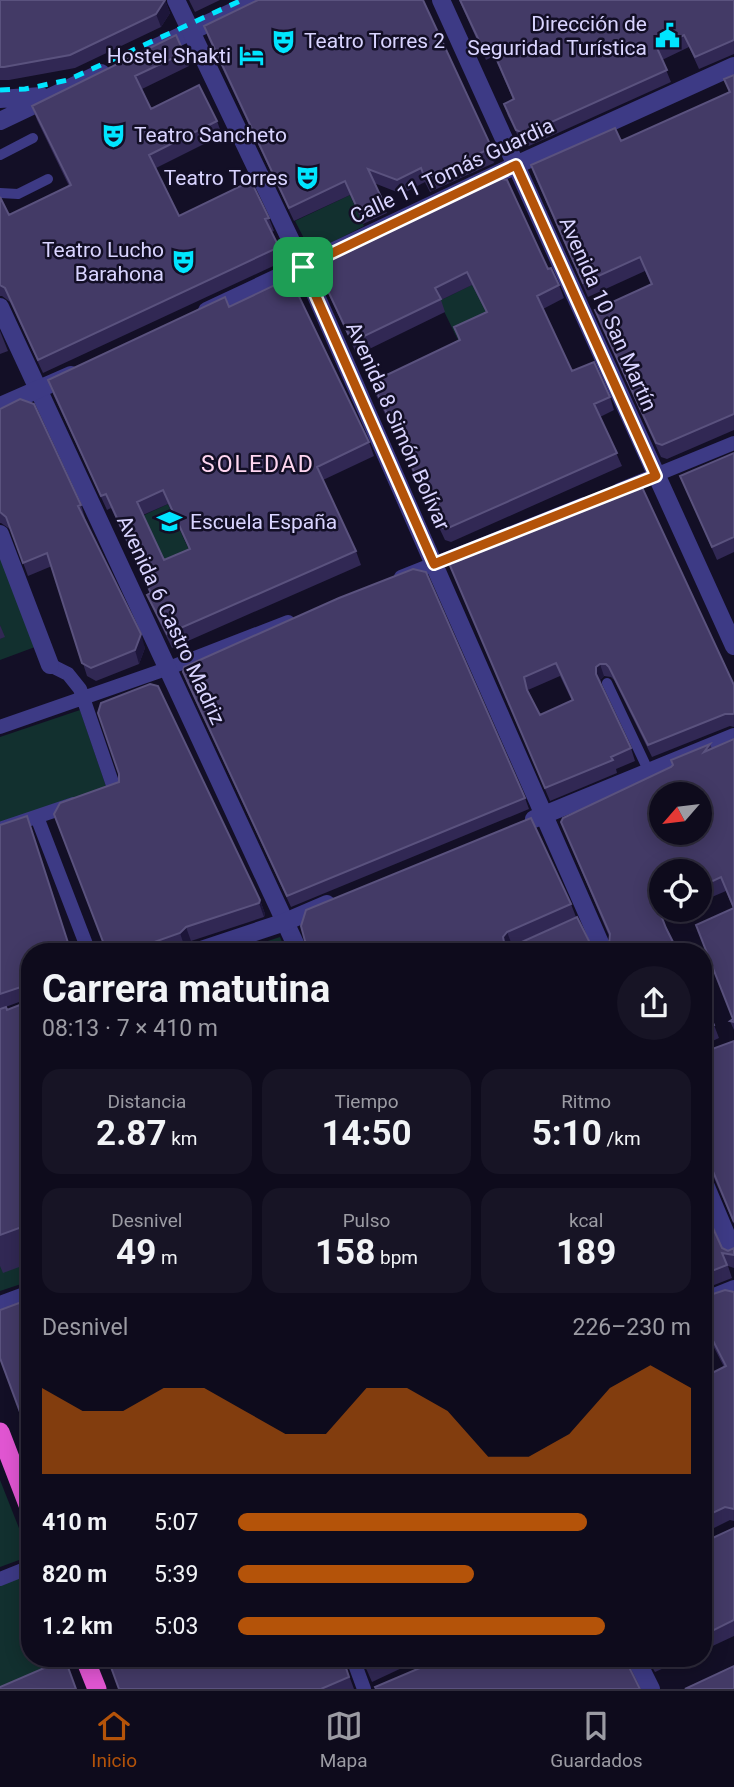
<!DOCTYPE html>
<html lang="es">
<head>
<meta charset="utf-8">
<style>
	body { margin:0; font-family:Roboto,sans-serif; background:#171425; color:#f1f3f6; height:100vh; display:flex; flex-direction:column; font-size:26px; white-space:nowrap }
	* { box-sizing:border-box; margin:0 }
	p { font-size:23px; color:#9b9ba3 }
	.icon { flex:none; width:38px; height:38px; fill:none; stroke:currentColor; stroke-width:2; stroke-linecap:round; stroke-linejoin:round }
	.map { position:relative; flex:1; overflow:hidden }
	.panel { position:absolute; left:21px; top:943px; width:691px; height:724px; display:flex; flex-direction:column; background:#0e0b1c; border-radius:28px; box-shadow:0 4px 18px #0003,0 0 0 2px #2e2b3b }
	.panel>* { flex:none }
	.needle { width:46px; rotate:242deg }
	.controls { position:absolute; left:649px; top:782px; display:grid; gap:14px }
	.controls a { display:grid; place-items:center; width:63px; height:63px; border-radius:50%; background:#0e0b1c; box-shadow:0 4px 18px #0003,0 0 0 2px #2e2b3b; font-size:35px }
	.pin { position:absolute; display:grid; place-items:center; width:60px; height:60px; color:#fff; margin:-30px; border-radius:14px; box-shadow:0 4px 10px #0006 }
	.round { display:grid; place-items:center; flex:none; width:74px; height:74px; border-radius:37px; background:#171425 }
	.headline { display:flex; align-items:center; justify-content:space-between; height:119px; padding:0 21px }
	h1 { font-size:38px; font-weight:700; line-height:52px }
	.stats { display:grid; grid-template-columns:repeat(3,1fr); gap:10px; height:119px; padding:7px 21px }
	.stats div { display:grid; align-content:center; border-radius:18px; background:#171425; text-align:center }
	.stats b { font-size:35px; font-weight:700 }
	.stats small { font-size:19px; font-weight:400 }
	.stats p { font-size:19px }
	.chart { height:196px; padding:14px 21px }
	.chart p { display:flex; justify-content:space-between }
	.chart svg { width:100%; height:126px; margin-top:7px; fill:#b45309; opacity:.7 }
	ul { padding:0 21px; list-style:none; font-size:23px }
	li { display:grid; grid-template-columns:112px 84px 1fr; align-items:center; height:52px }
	li i { height:18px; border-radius:9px; background:#b45309 }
	.tab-bar { display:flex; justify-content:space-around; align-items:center; height:98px; border-top:2px solid #2e2b3b; background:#0e0b1c; font-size:19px; color:#9b9ba3 }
	.tab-bar a { display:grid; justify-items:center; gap:4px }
	.tab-bar .active { color:#b45309 }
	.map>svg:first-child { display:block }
	.green { fill:#12302f }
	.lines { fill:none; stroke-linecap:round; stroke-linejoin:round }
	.service { stroke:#3d3a85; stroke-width:10 }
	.pedestrian { stroke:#3d3a85; stroke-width:14 }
	.minor { stroke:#3d3a85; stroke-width:18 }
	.tertiary { stroke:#3d3a85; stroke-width:18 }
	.trunk { stroke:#e055d1; stroke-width:19 }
	.rail { stroke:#00e5ff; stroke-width:5; stroke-dasharray:10 9; stroke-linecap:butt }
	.wall { fill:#312854; fill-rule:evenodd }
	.shaded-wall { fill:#1d163a }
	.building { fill:#433a66; stroke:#5a527e; stroke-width:2; fill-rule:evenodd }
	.route-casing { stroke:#fff; stroke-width:14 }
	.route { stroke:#b45309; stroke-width:9 }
	.labels { text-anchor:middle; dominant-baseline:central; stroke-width:5; stroke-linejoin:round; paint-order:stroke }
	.poi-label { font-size:21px; fill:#d9d4ff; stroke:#130f26; text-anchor:end }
	.street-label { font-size:21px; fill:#d9d4ff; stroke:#130f26 }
	.neighbourhood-label { font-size:23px; letter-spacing:2px; fill:#ffd6f0; stroke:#130f26 }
</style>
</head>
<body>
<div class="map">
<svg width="734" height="1689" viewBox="0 0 734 1689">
	<rect width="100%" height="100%" fill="#130f26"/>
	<path class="green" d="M350 195 364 226 315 251 310 250 295 221Z
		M502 270 487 315 482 433 443 348 458 340 439 301Z
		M168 504 195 563 169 574 142 516Z
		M0 556 35 647 0 660V639L4 637 0 625Z
		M80 710 107 789 0 824V737Z
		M280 937 286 952H234Z
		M30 1263V1281L0 1291V1266Z
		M0 1480 30 1556 0 1567Z
		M30 1573V1659H69L72 1667 20 1689H0V1586Z"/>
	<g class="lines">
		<path class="service" d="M0 155 33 138
			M0 193 18 194 48 179
			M607 683 649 772"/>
		<path class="pedestrian" d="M619 490 734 443
			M401 577 584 504
			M50 665 68 674 80 689 115 791 104 795
			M0 727 169 668 288 622
			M37 817 89 952
			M0 829 74 804
			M0 1579 30 1567
			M353 1659 364 1689"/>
		<path class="minor" d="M155 48 258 0
			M0 99 41 96
			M0 121 101 73
			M0 307 299 952
			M0 534 50 665
			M704 1301 734 1289
			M0 1305 30 1294
			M636 1659 651 1689"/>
		<path class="tertiary" d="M176 0 303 266 604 952
			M441 0 734 646
			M207 311 516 165 734 66
			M0 406 71 375
			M534 819 734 737
			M195 952 285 922 327 904
			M704 1182 734 1253"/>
		<path class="trunk" d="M0 1432 30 1510
			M85 1659 97 1689"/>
		<path class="rail" d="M0 90 25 89 68 80 242 0"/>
	</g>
	<path class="wall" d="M0 0H165L170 13 161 27 75 68 9 80H0Z
		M189 0H220L195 12Z
		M423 0 495 157 494 163 430 192 425 182 402 194 374 183 387 213 363 224 350 195 294 221 209 40 204 26Z
		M459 0H734V54L699 69 689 47 662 60 671 82 529 146 521 142 508 116 504 104 513 99 494 56 486 60Z
		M184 53 189 66 142 89 151 109 217 121 222 135 156 168 179 216 269 218 274 231 271 232 284 261 43 373 10 302 2 296H0V197L9 215 69 186 37 120 32 106Z
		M734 75V430L667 459 661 457 600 324 595 310 651 285 645 271 588 297 536 179 531 165 621 141 729 92 724 79Z
		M452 192 548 269 559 285 564 298 543 309 572 371 610 397 614 410 600 417 622 466 451 542 445 540 376 395 372 382 459 341 454 327 486 312 472 285 441 300 445 312 357 355 326 289 321 276 455 198Z
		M229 307 369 442 374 456 323 480 356 551 361 565 172 648 153 609 147 595 150 594 111 508 107 510 53 394 48 380ZM168 504 189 549 164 560 143 515Z
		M0 331 8 351 0 354Z
		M0 409 81 505 85 518V519L145 648 139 664 96 681 87 676 52 566 28 576 11 530 1 523H0Z
		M734 453V552L717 560 680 476Z
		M448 561 734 685V727L730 726 652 757 614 680 611 677 604 676 601 679 600 684 631 748 635 761 616 769 617 773 550 801ZM560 676 572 701 540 715 528 690Z
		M0 625 5 637 0 639Z
		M183 672 525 798 529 809 291 907 187 683Z
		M734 739V1030L730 1021 733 1020V908L726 891 700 902V872H662V910H682L662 918 678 952H309L305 941 571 904 576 917 512 946 592 947 603 949 609 945V936L561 822 671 767 710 744 712 749Z
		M0 825 30 952V998L0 1009Z
		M260 900 265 914 264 917 191 941 185 948 172 952H106Z
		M30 1001V1263L3 1273 0 1266V1009L7 1010Z
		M704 1004 714 1025 719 1038 704 1045Z
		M734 1041V1224L714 1178 710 1173 704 1172V1052Z
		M704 1208 722 1248 728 1251 734 1248V1268L728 1266 732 1278 704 1289Z
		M734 1292V1521L730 1520 704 1533V1382L712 1378 724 1367 707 1334 704 1336V1297Z
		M734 1528V1636L704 1650V1542Z
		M362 1659H421L372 1682Z
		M647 1659H684L655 1672Z
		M344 1662 354 1689H119Z"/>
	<path class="shaded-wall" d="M165 0 170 13 161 27 156 14Z
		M490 144 495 157 494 163 489 149Z
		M141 634 145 648 139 664 135 650Z
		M600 664 604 676 601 679 600 686 596 674V667Z
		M260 900 265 914 264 917 259 903Z
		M186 927 191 941 185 948 180 933Z
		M507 932 512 945 508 951 504 942 503 937Z"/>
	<path class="building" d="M0 0H165L156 14 70 55 4 67H0Z
		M258 0H423L490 144 489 149 425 179 421 168 397 180 368 169 382 199 358 210 345 181 289 208 204 26Z
		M460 0H734V40L695 57 684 35 657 48 667 70 525 134 516 130 504 104 514 99 490 44 482 47Z
		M176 35 184 53 135 76 151 109 199 85 217 121 149 155 179 216 251 181 269 218 265 219 279 247 38 360 5 288 0 285V197L9 215 71 185 32 106Z
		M734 75V414L662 445 656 443 595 310 652 284 640 257 583 283 531 165 615 128 621 141 730 92 724 79Z
		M486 176 507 180 548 269 551 268 559 285 537 296 572 371 594 362 610 397 594 404 617 453 446 529 440 527 372 382 460 340 454 327 487 312 467 272 435 288 441 299 352 342 321 276 324 264 455 198 452 192Z
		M279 283 295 288 369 442 317 467 356 551 167 634 147 595 151 593 106 494 101 496 48 380 225 297 229 307ZM163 490 190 549 164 560 137 502Z
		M20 399 34 404 81 505 78 506 141 634 135 650 91 668 82 663 47 553 23 563 6 517 0 512V409Z
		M734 453V537L712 547 680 476Z
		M635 482 641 485 734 685V713L733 714H725L648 745 609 667 606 664H600L596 667V674L631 748 611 757 613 760 545 788 448 561ZM556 663 573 700 540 715 527 690 524 677Z
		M413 569 426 572 525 798 287 896 183 672 184 667 339 598Z
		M150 684 158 686 260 900 259 903 186 927 180 933 126 952H107L54 814 60 803 119 782V774L98 713 101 703Z
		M734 739V1022L730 1021 733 1019 696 925 734 908 721 877 700 887V872H662V903L657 905 666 928 678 952H496L493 943 415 945 417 952H310L305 941 301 926 306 910 531 818 571 904 507 932 503 937 504 942 509 946H513L577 917 592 947 603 949 609 945 610 934 561 822 563 818 671 767 673 765 671 760 710 744 704 752ZM662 794H700V833H662Z
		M27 816 71 952H30V984L0 994V825Z
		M30 1001V1224L0 1235V1009L6 1007 7 1010Z
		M704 1004 714 1025 704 1030Z
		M734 1041V1222L710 1164 705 1159H704V1052Z
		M704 1208 722 1248 728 1251 734 1248V1255L722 1253 727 1265 704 1274Z
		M725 1290 734 1292V1509L725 1507 704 1517V1382L712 1378 710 1374 726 1366 704 1323V1297Z
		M30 1299V1439L0 1358V1310Z
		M734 1528V1620L704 1635V1542Z
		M65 1659 76 1689H0V1687Z
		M108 1659H343L349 1677 321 1689H119Z
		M363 1659H387L367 1668Z
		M441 1659H625L640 1689H376L375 1687Z
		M734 1666V1689H685Z"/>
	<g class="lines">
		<defs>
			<path id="route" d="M516 165 656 476 434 564 303 267Z"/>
		</defs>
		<use href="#route" class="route-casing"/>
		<use href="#route" class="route"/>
	</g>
	<defs>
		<symbol id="civic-bare" viewBox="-9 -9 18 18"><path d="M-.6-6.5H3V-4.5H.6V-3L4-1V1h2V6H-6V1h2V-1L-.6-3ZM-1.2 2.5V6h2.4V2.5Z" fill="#00e5ff" stroke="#130f26" stroke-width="2.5" paint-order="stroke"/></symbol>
		<symbol id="theatre-bare" viewBox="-9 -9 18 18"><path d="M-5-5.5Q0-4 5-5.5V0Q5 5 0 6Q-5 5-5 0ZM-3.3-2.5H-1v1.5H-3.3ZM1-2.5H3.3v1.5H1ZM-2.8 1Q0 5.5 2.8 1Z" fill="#00e5ff" stroke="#130f26" stroke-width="2.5" paint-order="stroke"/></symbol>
		<symbol id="hotel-bare" viewBox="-9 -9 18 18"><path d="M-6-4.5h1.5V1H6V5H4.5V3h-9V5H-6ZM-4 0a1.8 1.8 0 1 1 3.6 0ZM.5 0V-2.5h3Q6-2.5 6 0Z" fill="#00e5ff" stroke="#130f26" stroke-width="2.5" paint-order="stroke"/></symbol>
		<symbol id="school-bare" viewBox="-9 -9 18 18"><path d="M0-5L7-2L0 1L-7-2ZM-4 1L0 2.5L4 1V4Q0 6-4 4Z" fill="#00e5ff" stroke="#130f26" stroke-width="2.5" paint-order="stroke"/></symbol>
	</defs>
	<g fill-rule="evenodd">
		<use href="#civic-bare" x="650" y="18" width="35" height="35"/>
		<use href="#theatre-bare" x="266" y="24" width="35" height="35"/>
		<use href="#hotel-bare" x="234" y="38" width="35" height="35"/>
		<use href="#theatre-bare" x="96" y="118" width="35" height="35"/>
		<use href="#theatre-bare" x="290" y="160" width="35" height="35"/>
		<use href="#theatre-bare" x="166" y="244" width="35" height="35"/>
		<use href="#school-bare" x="152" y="504" width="35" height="35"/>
	</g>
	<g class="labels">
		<g class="poi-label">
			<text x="647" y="24">Dirección de<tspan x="647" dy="24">Seguridad Turística</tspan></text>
			<text x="304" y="41" text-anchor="start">Teatro Torres 2</text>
			<text x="231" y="56">Hostel Shakti</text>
			<text x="134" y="135" text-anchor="start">Teatro Sancheto</text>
			<text x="288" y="178">Teatro Torres</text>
			<text x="164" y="250">Teatro Lucho<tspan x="164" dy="24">Barahona</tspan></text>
			<text x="190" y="522" text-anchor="start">Escuela España</text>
		</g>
		<g class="street-label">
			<text transform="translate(452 171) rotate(-25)">Calle 11 Tomás Guardia</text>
			<text transform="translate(608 314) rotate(66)">Avenida 10 San Martín</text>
			<text transform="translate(398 426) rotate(66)">Avenida 8 Simón Bolívar</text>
			<text transform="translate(171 620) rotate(65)">Avenida 6 Castro Madriz</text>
		</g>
		<g class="neighbourhood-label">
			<text x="258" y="464">SOLEDAD</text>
		</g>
	</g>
</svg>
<div class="controls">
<a><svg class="needle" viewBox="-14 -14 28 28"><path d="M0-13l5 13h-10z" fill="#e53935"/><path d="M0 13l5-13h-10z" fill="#9b9ba3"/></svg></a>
<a><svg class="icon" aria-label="locate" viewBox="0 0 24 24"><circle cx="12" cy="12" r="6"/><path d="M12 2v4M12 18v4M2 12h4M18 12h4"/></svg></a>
</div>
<div class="pin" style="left:303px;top:267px;background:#1e9e55"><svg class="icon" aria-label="arrive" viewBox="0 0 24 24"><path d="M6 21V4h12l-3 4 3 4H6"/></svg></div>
<section class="panel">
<div class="headline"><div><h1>Carrera matutina</h1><p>08:13 · 7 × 410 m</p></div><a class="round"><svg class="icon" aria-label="share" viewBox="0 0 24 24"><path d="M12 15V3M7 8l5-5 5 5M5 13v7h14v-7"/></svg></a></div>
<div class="stats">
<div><p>Distancia</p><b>2.87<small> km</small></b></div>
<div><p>Tiempo</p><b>14:50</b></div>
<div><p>Ritmo</p><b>5:10<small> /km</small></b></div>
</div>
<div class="stats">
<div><p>Desnivel</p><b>49<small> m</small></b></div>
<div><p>Pulso</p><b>158<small> bpm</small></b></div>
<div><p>kcal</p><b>189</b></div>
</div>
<div class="chart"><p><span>Desnivel</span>226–230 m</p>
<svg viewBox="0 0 160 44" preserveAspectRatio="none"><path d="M0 44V14L10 22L20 22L30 14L40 14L50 22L60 30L70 30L80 14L90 14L100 22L110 38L120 38L130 30L140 14L150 6L160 14V44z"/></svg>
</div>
<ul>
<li><b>410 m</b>5:07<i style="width:77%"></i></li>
<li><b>820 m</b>5:39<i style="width:52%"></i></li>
<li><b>1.2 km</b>5:03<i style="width:81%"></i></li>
</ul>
</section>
</div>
<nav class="tab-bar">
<a class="active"><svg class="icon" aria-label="home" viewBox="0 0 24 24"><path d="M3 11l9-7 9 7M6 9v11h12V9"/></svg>Inicio</a>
<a><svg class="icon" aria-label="map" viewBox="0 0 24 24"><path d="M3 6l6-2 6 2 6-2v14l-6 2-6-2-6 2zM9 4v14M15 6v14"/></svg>Mapa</a>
<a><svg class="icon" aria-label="saved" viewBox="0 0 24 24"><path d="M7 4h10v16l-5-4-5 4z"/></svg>Guardados</a>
</nav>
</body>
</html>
